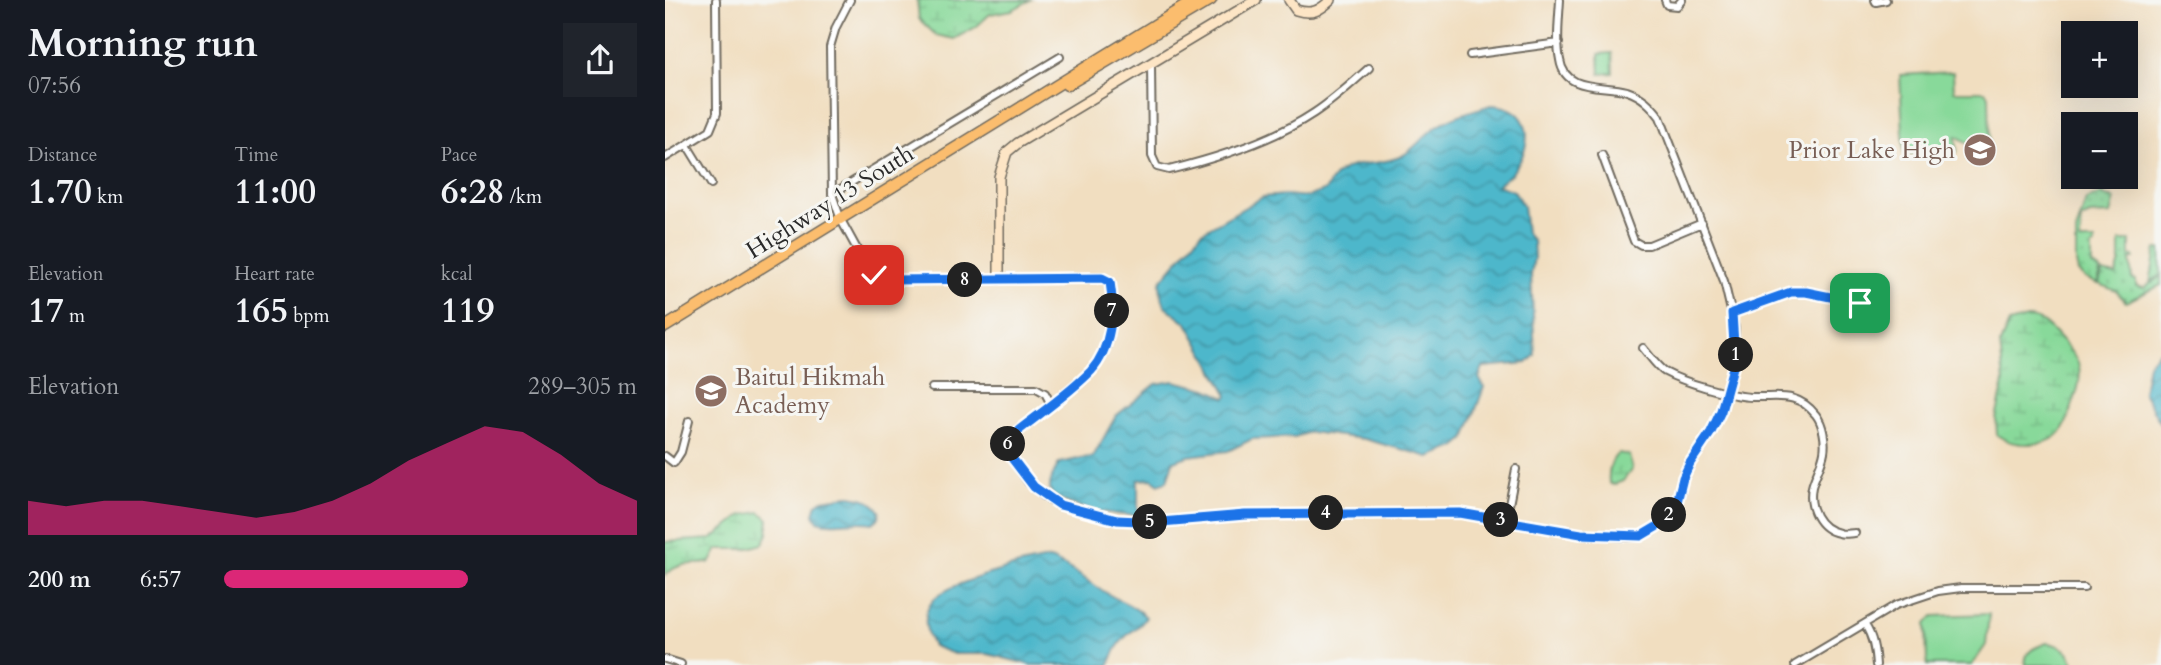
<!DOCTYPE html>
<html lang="en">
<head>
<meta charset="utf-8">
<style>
	body { margin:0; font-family:Cardo,serif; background:#20242c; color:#f1f3f6; height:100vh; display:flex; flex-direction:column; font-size:26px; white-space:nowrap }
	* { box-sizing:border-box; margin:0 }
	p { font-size:23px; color:#9ea1a6 }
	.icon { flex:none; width:38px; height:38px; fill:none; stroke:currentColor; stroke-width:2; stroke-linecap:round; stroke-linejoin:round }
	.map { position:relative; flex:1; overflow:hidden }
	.drawer { display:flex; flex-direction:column; background:#171b24; width:665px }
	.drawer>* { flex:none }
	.tools { position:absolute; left:1396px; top:21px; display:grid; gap:14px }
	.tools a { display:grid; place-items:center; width:77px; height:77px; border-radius:0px; background:#171b24; box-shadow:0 7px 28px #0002; font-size:35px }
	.pin { position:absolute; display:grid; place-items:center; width:60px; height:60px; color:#fff; margin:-30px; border-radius:14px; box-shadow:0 4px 10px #0006 }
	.km { position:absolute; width:35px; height:35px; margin:-18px; border-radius:50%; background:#222; color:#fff; font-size:19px; line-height:35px; text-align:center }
	.round { display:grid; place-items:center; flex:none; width:74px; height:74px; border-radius:0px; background:#20242c }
	.head { display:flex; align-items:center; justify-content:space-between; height:119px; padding:0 28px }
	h1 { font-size:38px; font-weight:700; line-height:52px }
	.stats { display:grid; grid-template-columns:repeat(3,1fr); gap:10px; height:119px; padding:7px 28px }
	.stats div { display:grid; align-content:center }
	.stats b { font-size:35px; font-weight:700 }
	.stats small { font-size:19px; font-weight:400 }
	.stats p { font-size:19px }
	.chart { height:196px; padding:14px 28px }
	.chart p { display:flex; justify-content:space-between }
	.chart svg { width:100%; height:126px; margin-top:7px; fill:#db2777; opacity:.7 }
	ul { padding:0 28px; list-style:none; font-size:23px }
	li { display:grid; grid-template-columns:112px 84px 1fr; align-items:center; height:52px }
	li i { height:18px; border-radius:9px; background:#db2777 }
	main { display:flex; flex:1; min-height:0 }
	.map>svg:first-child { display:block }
	.grass { fill:url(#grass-dots); stroke:#5a8262; stroke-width:2 }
	.wetland { fill:url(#wetland-marsh); stroke:#5a8262; stroke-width:2 }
	.park { fill:#88d99a; stroke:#5a8262; stroke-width:2 }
	.water { fill:url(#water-waves); stroke:#3c717b; stroke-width:2 }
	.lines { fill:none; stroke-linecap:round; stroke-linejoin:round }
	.street-casing { stroke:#706a5f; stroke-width:10 }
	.secondary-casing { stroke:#706a5f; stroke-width:12 }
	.primary-casing { stroke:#706a5f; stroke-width:13 }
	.street { stroke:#fff; stroke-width:6 }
	.secondary { stroke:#fde5c5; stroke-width:9 }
	.primary { stroke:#fbbd6e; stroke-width:10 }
	.route-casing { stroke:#fff; stroke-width:14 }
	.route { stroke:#1a73e8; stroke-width:9 }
	.labels { text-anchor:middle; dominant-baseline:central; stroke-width:6; stroke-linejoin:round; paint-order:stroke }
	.education-label { font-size:24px; fill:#785e54; stroke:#f6f6f2; text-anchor:end }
	.street-label { font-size:24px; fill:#2b2b2b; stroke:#f6f6f2 }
</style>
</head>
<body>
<main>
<section class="drawer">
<div class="head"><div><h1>Morning run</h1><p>07:56</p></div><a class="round"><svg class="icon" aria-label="share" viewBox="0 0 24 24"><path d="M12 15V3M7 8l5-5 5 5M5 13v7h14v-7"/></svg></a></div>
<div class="stats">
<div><p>Distance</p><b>1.70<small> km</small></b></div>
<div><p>Time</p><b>11:00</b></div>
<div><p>Pace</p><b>6:28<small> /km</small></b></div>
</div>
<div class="stats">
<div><p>Elevation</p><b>17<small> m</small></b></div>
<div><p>Heart rate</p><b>165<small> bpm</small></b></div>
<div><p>kcal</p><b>119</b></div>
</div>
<div class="chart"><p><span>Elevation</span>289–305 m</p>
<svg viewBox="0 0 160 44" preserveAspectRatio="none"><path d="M0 44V32L10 34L20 32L30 32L40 34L50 36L60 38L70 36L80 32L90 26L100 18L110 12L120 6L130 8L140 16L150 26L160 32V44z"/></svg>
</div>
<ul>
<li><b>200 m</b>6:57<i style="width:59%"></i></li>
</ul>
</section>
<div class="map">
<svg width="1496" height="665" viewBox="0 0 1496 665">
	<defs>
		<pattern id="grass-dots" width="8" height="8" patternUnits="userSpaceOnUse" patternTransform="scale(1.75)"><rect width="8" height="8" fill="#88d99a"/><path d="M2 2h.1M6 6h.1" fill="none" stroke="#76ba85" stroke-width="1.8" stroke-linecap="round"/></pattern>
		<pattern id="wetland-marsh" width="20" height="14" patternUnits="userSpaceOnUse" patternTransform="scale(1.75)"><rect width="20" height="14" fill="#88d99a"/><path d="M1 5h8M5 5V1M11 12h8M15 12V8" fill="none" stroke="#76ba85"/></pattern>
		<pattern id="water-waves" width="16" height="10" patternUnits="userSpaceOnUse" patternTransform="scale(1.75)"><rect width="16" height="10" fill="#4eb7cb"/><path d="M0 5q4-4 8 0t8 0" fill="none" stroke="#4195a5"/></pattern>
	</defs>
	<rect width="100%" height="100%" fill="#f6f6f2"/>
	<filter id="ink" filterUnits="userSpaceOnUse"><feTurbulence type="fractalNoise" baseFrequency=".0143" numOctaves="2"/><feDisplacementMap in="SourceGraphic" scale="14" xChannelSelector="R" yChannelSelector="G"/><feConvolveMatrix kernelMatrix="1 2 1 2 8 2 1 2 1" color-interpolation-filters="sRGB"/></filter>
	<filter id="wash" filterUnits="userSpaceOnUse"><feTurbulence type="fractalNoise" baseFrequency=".00686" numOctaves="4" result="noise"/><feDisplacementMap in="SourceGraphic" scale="28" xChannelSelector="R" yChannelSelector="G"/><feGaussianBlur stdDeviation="1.57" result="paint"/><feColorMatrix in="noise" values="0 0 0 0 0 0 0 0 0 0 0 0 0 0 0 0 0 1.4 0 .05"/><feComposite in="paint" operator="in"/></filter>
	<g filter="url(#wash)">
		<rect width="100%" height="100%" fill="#f1dec0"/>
		<path class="grass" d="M1439 190 1438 196 1450 199 1446 214 1425 215 1416 219 1415 241H1430V245L1427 246V266L1435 270 1433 284 1421 279 1413 272 1411 263V232L1421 200 1437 194Z
			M1455 241H1465V256H1469V259H1465L1467 279 1471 280V286L1479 288 1496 276V285L1461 302 1451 291 1434 284 1437 272 1451 275 1455 261Z
			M1491 249H1495L1496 274 1485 283Z"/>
		<path class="wetland" d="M252 0H365L347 10 325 14 311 27 289 39 271 35 254 19Z
			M1362 318C1376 318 1384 327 1393 337 1400 345 1409 353 1413 363 1417 375 1413 390 1409 401 1399 430 1396 444 1362 444 1349 444 1343 442 1332 435L1331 419 1339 382 1335 344 1344 323Z
			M954 453 964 455 967 469 958 481 948 485 944 483C943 473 945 459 954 453Z
			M95 512 103 519V534L98 544 80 549H53L46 562C27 567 18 559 0 575V542L47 539 77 515Z"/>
		<path class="park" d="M947 53 948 73 935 74 934 54Z
			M1288 72 1289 91H1320L1324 96 1325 150 1305 144 1291 136 1292 152 1239 154 1235 75Z
			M1324 614 1321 645 1307 665H1262L1261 624 1268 616Z
			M1382 643C1394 644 1408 653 1408 665H1361C1358 651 1371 647 1382 643Z"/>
		<path class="water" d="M826 105C867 106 870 142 849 170 845 176 837 181 832 185L849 191 858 206 861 233 868 241 869 257 866 275 870 355 862 363 818 367 814 378 819 387 800 439 790 447 764 457 699 439 645 432 629 437 587 439 563 451 523 456 508 461 502 481 494 484 487 479 473 480V515C458 517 388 506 385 489 384 480 390 470 394 463 407 461 418 457 428 457L451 416 491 384 509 381 542 389 561 398 563 395 522 323 500 306 496 294 495 282 537 232 598 197 621 195 642 197 661 190C677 154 709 170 737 156 748 150 756 139 766 131 782 117 806 111 826 105Z
			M1494 351H1496V424L1478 392 1483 364Z
			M184 496C198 498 206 499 215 511L214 518 208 523C188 519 171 527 153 521L149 514 152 504 158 500Z
			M385 559C406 567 423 582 443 594 458 603 466 603 481 617 477 625 473 626 466 632 454 641 449 652 444 665H366L323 654H289L268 646C261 633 256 614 268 600 282 583 362 562 385 559Z"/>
	</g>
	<g filter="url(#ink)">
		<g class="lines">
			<defs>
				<path id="street" d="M185 0 171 27 165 47 167 194 176 220 199 262 209 275 223 280 437 278 445 282C450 310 447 349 426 371 405 393 373 414 350 434L343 442V453L363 482 379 496 395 505 452 520 496 522 580 515 795 513 916 534 963 537 976 536 998 523 1011 506 1018 478 1025 463 1046 432 1056 411 1070 360V328L1059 281 995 117C986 105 977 96 962 91 938 84 900 93 895 60 891 41 894 19 895 0
					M1000 0 1002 5 1012 6 1017 0
					M1210 0 1211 2 1221 0
					M805 55 894 43
					M486 64 487 156 492 167 504 170C553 158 607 141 649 113 669 100 686 84 704 68
					M22 145 46 184
					M937 155 969 241 976 245H984L1037 223
					M0 158 45 130 52 113 51 0
					M167 194 395 57
					M1067 313 1126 292H1141L1195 303
					M978 348C985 356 992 367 1000 372 1018 382 1068 397 1088 397 1113 398 1132 391 1151 415 1158 424 1161 441 1159 452 1157 464 1150 475 1147 487 1143 507 1153 529 1174 533 1178 535 1185 533 1190 533
					M267 388H371L380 393 386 404
					M0 456 9 463 16 452 24 421
					M841 520 851 469
					M1200 625C1208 637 1210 650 1211 665
					M0 659 16 664
					M1130 665 1231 605 1273 591 1296 588H1419"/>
				<path id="secondary" d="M624 0 631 10C647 15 654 11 666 0
					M334 279V177L342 152 353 143 591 0"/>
				<path id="primary" d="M402 85 546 0
					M0 327 530 0"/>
			</defs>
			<use href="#street" class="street-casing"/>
			<use href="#secondary" class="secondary-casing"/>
			<use href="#primary" class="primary-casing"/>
			<use href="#street" class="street"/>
			<use href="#secondary" class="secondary"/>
			<use href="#primary" class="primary"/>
		</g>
	</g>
	<g class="lines" filter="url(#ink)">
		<defs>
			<path id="route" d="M209 275 223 280 437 278 445 282C450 310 446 349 426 371 406 392 373 415 349 434L343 442V453L369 487 395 505 452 520 496 522 580 515 795 513 916 534 976 536 998 523 1011 506 1018 478 1025 463 1046 432 1056 411 1070 360 1067 313 1126 292H1141L1195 303"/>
		</defs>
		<use href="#route" class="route-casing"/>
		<use href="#route" class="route"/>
	</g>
	<defs>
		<symbol id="school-disc" viewBox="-11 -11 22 22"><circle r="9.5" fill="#8d6e63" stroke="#f6f6f2"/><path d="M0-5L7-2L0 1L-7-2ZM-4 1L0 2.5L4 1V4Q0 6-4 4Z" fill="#fff"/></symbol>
	</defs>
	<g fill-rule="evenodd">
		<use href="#school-disc" x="1296" y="131" width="38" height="38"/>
		<use href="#school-disc" x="27" y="372" width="38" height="38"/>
	</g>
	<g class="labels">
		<g class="education-label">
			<text x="1290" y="150">Prior Lake High</text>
			<text x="70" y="377" text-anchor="start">Baitul Hikmah<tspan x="70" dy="28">Academy</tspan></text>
		</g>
		<g class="street-label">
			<text transform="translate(165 202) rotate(-32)">Highway 13 South</text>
		</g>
	</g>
</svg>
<div class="tools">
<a>+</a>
<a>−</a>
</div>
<div class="pin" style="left:1195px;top:303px;background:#1e9e55"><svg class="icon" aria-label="arrive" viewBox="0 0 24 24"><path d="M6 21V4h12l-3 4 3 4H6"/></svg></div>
<div class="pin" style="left:209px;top:275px;background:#d93025"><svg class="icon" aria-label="check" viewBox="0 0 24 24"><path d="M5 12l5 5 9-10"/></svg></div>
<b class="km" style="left:1071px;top:355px">1</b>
<b class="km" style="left:1004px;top:515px">2</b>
<b class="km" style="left:836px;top:520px">3</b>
<b class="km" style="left:661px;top:513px">4</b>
<b class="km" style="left:485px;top:522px">5</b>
<b class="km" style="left:343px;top:444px">6</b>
<b class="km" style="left:447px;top:311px">7</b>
<b class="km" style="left:300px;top:280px">8</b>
</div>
</main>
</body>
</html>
